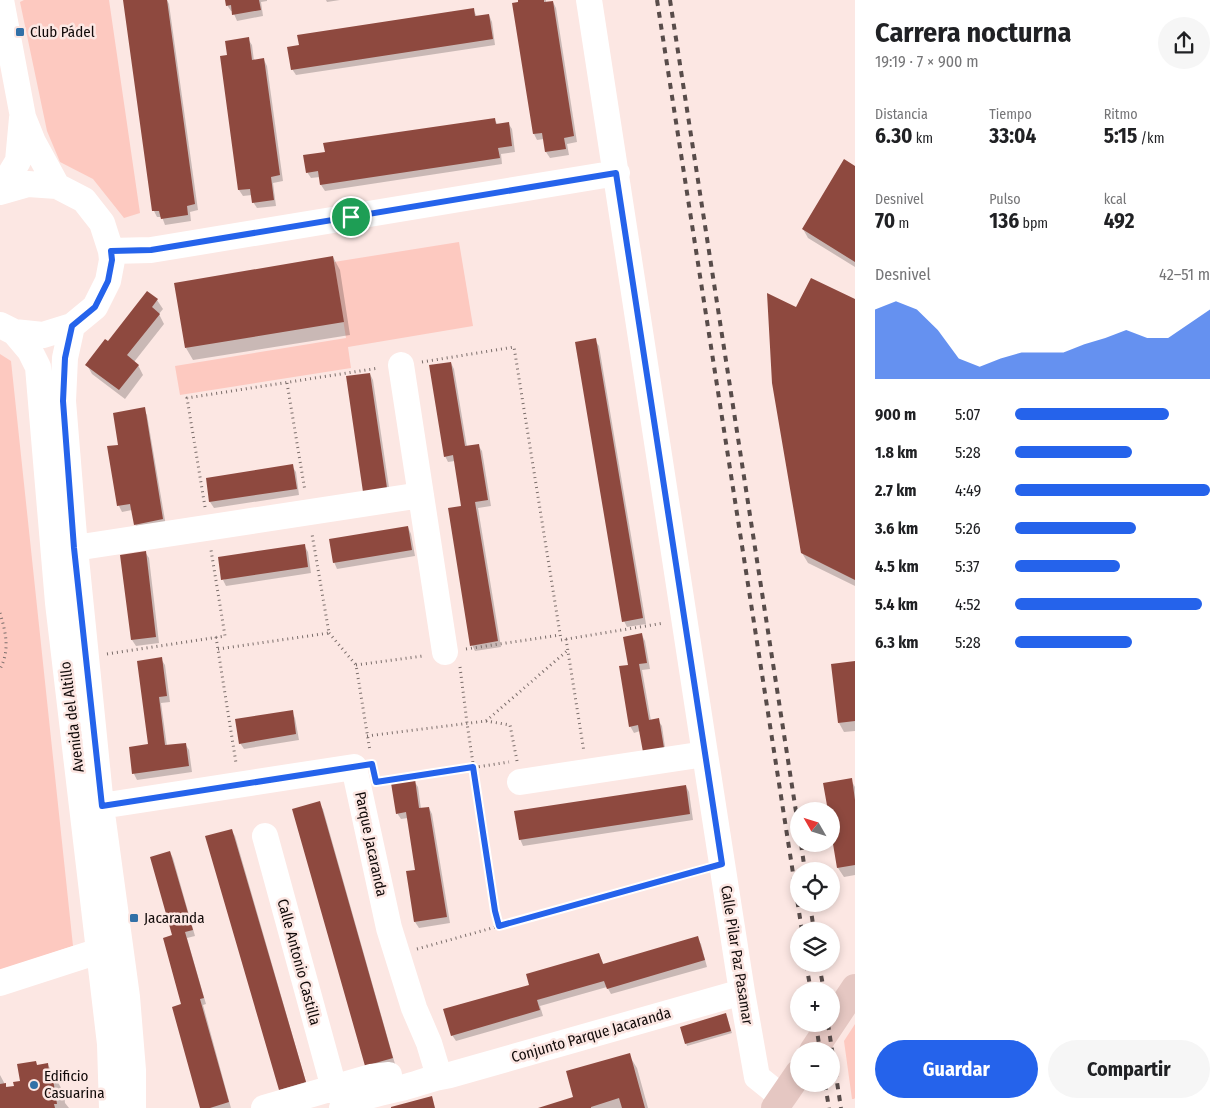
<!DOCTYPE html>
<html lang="es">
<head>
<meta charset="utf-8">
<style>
	body { margin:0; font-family:"Fira Sans Condensed",sans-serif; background:#f6f6f6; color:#202124; height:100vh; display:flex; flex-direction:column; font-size:19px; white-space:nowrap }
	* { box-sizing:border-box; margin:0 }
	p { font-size:16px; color:#757577 }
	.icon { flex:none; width:28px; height:28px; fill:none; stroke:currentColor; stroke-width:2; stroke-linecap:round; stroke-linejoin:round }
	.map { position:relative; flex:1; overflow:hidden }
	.sheet { display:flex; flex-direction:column; background:#fff; width:375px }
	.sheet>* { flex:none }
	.needle { width:32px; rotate:309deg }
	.fabs { position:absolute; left:790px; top:802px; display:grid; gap:10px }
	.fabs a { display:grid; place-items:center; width:50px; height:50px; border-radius:50%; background:#fff; box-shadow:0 2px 8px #0003; font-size:25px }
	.pin { position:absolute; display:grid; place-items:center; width:42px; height:42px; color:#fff; margin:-21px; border:2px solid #fff; border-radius:50%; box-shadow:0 1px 5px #0007 }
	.round { display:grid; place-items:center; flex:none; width:52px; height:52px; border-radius:26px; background:#f6f6f6 }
	.summary { display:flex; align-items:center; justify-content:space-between; height:85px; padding:0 20px }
	h1 { font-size:28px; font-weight:700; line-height:38px }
	.figures { display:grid; grid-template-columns:repeat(3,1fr); gap:8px; height:85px; padding:5px 20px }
	.figures div { display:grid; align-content:center }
	.figures b { font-size:21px; font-weight:700 }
	.figures small { font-size:14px; font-weight:400 }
	.figures p { font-size:14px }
	.chart { height:140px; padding:10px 20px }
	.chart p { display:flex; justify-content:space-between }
	.chart svg { width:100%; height:90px; margin-top:5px; fill:#2563eb; opacity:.7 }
	.button { display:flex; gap:10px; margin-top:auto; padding:10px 20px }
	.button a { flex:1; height:58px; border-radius:30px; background:#2563eb; color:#fff; font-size:20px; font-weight:700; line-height:58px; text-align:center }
	.button a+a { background:#f6f6f6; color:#202124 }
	ul { padding:0 20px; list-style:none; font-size:16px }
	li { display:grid; grid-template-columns:80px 60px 1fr; align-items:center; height:38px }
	li i { height:12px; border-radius:6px; background:#2563eb }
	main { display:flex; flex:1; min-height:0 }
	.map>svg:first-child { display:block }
	.green { fill:#fdc9c0 }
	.shadow { fill:#0003 }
	.building { fill:#8e493f }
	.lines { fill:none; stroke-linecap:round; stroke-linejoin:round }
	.path { stroke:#7b6e6b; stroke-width:3; stroke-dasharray:1 4; stroke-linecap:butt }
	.minor { stroke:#fff; stroke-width:26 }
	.major { stroke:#e5c7c2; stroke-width:28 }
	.rail { stroke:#584c4a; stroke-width:4; stroke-dasharray:6 6; stroke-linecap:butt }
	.route-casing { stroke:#fff; stroke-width:10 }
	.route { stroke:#2563eb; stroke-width:6 }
	.poi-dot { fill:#3170a7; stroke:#fce7e3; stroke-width:2 }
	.labels { text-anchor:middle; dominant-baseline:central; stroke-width:5; stroke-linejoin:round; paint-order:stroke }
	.poi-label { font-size:15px; fill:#110a09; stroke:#fce7e3; text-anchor:start }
	.street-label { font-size:15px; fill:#110a09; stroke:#fce7e3 }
</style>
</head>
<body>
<main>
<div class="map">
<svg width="855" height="1108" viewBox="0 0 855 1108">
	<rect width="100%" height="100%" fill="#fce7e3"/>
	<path class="green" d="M24 0H109L140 213 124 218 93 179 60 162 47 131 20 2Z
		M459 242 473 326 348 347 351 368 180 395 175 366 346 338 334 262Z
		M0 354 11 361 73 946 0 970Z
		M855 1024V1098L854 1099H852L844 1041Z"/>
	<path class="shadow" d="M131 0H167L169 4 198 210 190 212 191 221 165 225 162 217H157L154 211 124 1Z
		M226 0H267V1L261 2 263 16 237 21 234 14 233 11H231L227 5Z
		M326 0H340L327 2Z
		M519 0H546V3L553 2 556 8 577 142 567 144 569 155 550 158 546 152 544 139 537 140 534 134Z
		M473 9 477 17 489 15 492 22 495 45 296 75 292 69Z
		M248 39 252 45 254 61 264 60 267 66 283 181 273 183 276 206 257 208 253 202 252 195 243 196 239 190 221 57 229 56Z
		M494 119 498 125 508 123 512 129 515 152 501 154 502 164 325 191 321 185 320 177 311 178 307 172Z
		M855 167V267L808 238 803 229Z
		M333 257 340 270 350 335 193 360 186 348Z
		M157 300 163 309 159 314 164 324 134 362 138 365 143 375 125 399 92 374 87 365Z
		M855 300V586L808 563 802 553 797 309Z
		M595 340 599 346 646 624 627 627 624 621Z
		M451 363 454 369 467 447 478 445 482 451 491 506 478 508 501 647 475 651 472 645 462 507 455 461 448 462 445 456Z
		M370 374 373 380 390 494 368 498Z
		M144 409 147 415 166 526 138 530 135 524 132 510 122 512 119 506 109 447 119 446Z
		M292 466 296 472 299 495 214 508 210 502 207 479Z
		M408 527 411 534 415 556 337 569 334 562Z
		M304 545 308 552 311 573 226 586 223 580Z
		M145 552 149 558 159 643 136 646 132 640Z
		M642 635 645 641 650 669 642 670 651 721 658 720 662 726 666 754 640 731 634 733 630 726Z
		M161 659 165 665 170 702 161 703 167 746 185 744 189 750 192 772 137 780 134 774 150 745Z
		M855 663V731L844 732 839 723Z
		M292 712 295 718 299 740 244 749 240 743Z
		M851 780 855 787V875L844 877 838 868 831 824V811H829L825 784Z
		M414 781 418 787 421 809 429 808 432 814 450 923 419 928 415 922 407 872 417 871 408 818 401 819 397 813Z
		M686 786 689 792 693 820 523 846 520 839Z
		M319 803 323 809 395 1064 369 1072Z
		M231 830 235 836 308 1089 280 1090Z
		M170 852 173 858 195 936 187 938 206 1004 203 1005 231 1108H201L183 1005 173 936Z
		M697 938 701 944 707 967 611 994 607 987 540 1006 543 1016 456 1041 452 1035 531 986 599 954 604 965Z
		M727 1017 732 1033 687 1046 686 1043Z
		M629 1055 637 1068 648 1108H541L575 1098Z
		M48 1065 64 1093 65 1103 69 1108H0V1075L7 1088 15 1087 38 1066Z"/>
	<path class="building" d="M123 0H167L195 204 187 206 188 215 161 219 159 211H152Z
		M225 0H259L261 10 232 15 231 5 226 6Z
		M518 0H544V2L553 1 574 136 564 138 566 149 545 152 542 133 533 134 512 3 518 2Z
		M474 8 475 16 489 14 493 39 291 70 287 47 299 45 297 35Z
		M249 37 252 60 264 58 280 175 271 177 274 200 252 203 250 189 238 190 220 56 227 55 225 41Z
		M495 118 496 124 509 122 512 146 498 148 500 158 320 185 318 171 306 173 303 155 325 152 323 143Z
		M844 159 855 166V262L802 229Z
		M333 256 344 322 185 348 174 283Z
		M811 278 855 299V580L801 553 772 383 767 293 796 307Z
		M147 291 158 299 152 307 160 314 127 355 139 365 119 390 85 365 105 339 108 341Z
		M596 338 643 618 622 622 575 342Z
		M451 362 465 446 479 444 488 500 475 502 498 641 470 646 448 508 461 506 453 455 444 457 429 365Z
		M370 373 387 488 363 492 346 376Z
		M145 407 163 519 134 525 130 504 117 506 107 446 118 445 113 413Z
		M293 464 297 489 209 502 206 478Z
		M408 526 412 550 333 563 329 539Z
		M305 544 308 567 221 580 218 557Z
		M146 551 156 637 131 640 120 555Z
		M642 633 647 663 639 664 649 720 659 718 664 748 643 752 638 725 629 727 619 666 628 665 623 637Z
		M162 657 167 696 159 697 165 745 186 743 189 766 132 774 129 747 148 744 137 661Z
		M855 661V721L838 723 831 664Z
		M293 710 296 734 239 744 235 719Z
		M852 778 855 800V865L837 868 831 832V811H828L823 783Z
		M415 779 419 808 429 807 447 917 414 922 406 871 415 870 406 812 396 814 391 783Z
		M686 785 690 814 519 840 514 811Z
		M320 801 393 1058 365 1066 292 809Z
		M232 829 306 1082 279 1090 205 836Z
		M170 851 193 930 185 932 204 998 200 999 229 1102 210 1108H200L172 1007 181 1004 163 938 172 935 150 857Z
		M698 936 705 960 607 989 604 981 537 1000 540 1010 451 1036 443 1009 529 985 526 974 599 953 603 964Z
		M726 1013 731 1031 685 1044 680 1027Z
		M630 1053 645 1108H622L619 1098 591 1107V1108H538L573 1097 566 1071Z
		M36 1061 37 1065 48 1063 50 1079H53L57 1104H54L55 1108H0V1084L6 1083V1087L14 1086 13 1082 20 1081 17 1064Z
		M432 1096 435 1108H391V1107Z"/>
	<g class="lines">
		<path class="path" d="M422 362 514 347 561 640 664 623
			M287 383 305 491
			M205 507 187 398 379 368
			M0 613C6 633 10 650 0 669
			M329 633 356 665 370 751
			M216 637 236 763
			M566 639 584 752
			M218 649 329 633 312 534
			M466 649 560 635
			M107 654 225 636 211 550
			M356 665 423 656
			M460 667 467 723 495 911 499 926
			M486 721 510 725 517 761
			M367 736 486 721 568 650
			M380 782 509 762
			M417 949 700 870"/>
		<path class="minor" d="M1 0 23 117 33 142 57 186
			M589 0 705 754 742 992 757 1077 783 1098
			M0 191 18 161 22 118
			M0 192 28 184 57 186 84 200 102 223 111 251 112 260 108 281 95 307 72 326 43 335 14 332
			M111 251 151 250 617 173
			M0 325 14 332 30 351 38 367 58 603 110 1044 112 1108
			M72 326 65 358 63 401 75 548 101 806 127 997 133 1070V1108
			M401 365 445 652
			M75 548 421 495
			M520 782 705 754
			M101 806 354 767 389 928 414 1008 429 1043 439 1076
			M265 836 334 1088
			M0 983 99 951
			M264 1108 371 1077 389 1075
			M342 1108C360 1096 384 1092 405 1087 420 1083 434 1077 450 1075L742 992"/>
		<path class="major" d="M813 1051 855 988
			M775 1108 799 1073"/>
		<path class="rail" d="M657 0 802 931
			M670 0 799 831
			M801 844 805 871
			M810 904 814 931
			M806 964 811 991
			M819 964 824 991
			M816 1024 820 1051
			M828 1024 841 1108
			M825 1084 829 1108"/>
	</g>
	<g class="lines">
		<defs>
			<path id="route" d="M616 173 722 864 499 926 495 911 473 767 376 782 372 764 102 806 74 548 63 401 65 358 72 326 95 307 108 281 112 260 111 251 151 250Z"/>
		</defs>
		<use href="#route" class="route-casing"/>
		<use href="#route" class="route"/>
	</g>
	<g class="poi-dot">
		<rect x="15" y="27" width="10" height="10" rx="2.5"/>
		<rect x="129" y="913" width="10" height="10" rx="2.5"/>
		<circle cx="34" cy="1085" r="5"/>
	</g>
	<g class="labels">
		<g class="poi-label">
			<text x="30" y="32">Club Pádel</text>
			<text x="144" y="918">Jacaranda</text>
			<text x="44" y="1076">Edificio<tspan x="44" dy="17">Casuarina</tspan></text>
		</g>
		<g class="street-label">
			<text transform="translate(72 717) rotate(-97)">Avenida del Altillo</text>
			<text transform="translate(371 844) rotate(78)">Parque Jacaranda</text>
			<text transform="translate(737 955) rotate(81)">Calle Pilar Paz Pasamar</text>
			<text transform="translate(299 962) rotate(75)">Calle Antonio Castilla</text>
			<text transform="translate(591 1035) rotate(-16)">Conjunto Parque Jacaranda</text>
		</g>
	</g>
</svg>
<div class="fabs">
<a><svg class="needle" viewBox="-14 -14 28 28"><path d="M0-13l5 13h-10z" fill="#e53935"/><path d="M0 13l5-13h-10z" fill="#757577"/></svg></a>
<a><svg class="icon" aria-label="locate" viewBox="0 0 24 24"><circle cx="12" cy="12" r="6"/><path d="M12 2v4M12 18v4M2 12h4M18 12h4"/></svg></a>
<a><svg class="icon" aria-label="layers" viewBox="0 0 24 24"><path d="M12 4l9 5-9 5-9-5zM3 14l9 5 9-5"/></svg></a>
<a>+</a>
<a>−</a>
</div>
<div class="pin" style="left:351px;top:217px;background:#1e9e55"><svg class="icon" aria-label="arrive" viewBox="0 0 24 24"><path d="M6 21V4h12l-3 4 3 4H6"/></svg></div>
</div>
<section class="sheet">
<div class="summary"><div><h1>Carrera nocturna</h1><p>19:19 · 7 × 900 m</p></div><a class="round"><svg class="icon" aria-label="share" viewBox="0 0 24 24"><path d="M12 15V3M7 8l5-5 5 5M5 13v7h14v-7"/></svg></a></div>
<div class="figures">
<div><p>Distancia</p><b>6.30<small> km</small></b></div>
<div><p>Tiempo</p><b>33:04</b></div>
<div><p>Ritmo</p><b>5:15<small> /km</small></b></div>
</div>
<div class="figures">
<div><p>Desnivel</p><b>70<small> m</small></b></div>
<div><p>Pulso</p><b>136<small> bpm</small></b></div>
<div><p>kcal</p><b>492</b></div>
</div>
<div class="chart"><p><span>Desnivel</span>42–51 m</p>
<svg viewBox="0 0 160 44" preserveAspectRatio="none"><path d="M0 44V10L10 6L20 10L30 20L40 34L50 38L60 34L70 31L80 31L90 31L100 27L110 24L120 20L130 24L140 24L150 17L160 10V44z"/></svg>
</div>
<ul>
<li><b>900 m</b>5:07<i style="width:79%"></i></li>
<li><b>1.8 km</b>5:28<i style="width:60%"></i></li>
<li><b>2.7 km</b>4:49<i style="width:100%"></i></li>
<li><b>3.6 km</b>5:26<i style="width:62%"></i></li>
<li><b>4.5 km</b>5:37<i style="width:54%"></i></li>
<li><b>5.4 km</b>4:52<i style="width:96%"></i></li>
<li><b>6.3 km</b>5:28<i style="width:60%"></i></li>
</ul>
<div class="button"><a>Guardar</a><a>Compartir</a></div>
</section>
</main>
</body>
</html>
